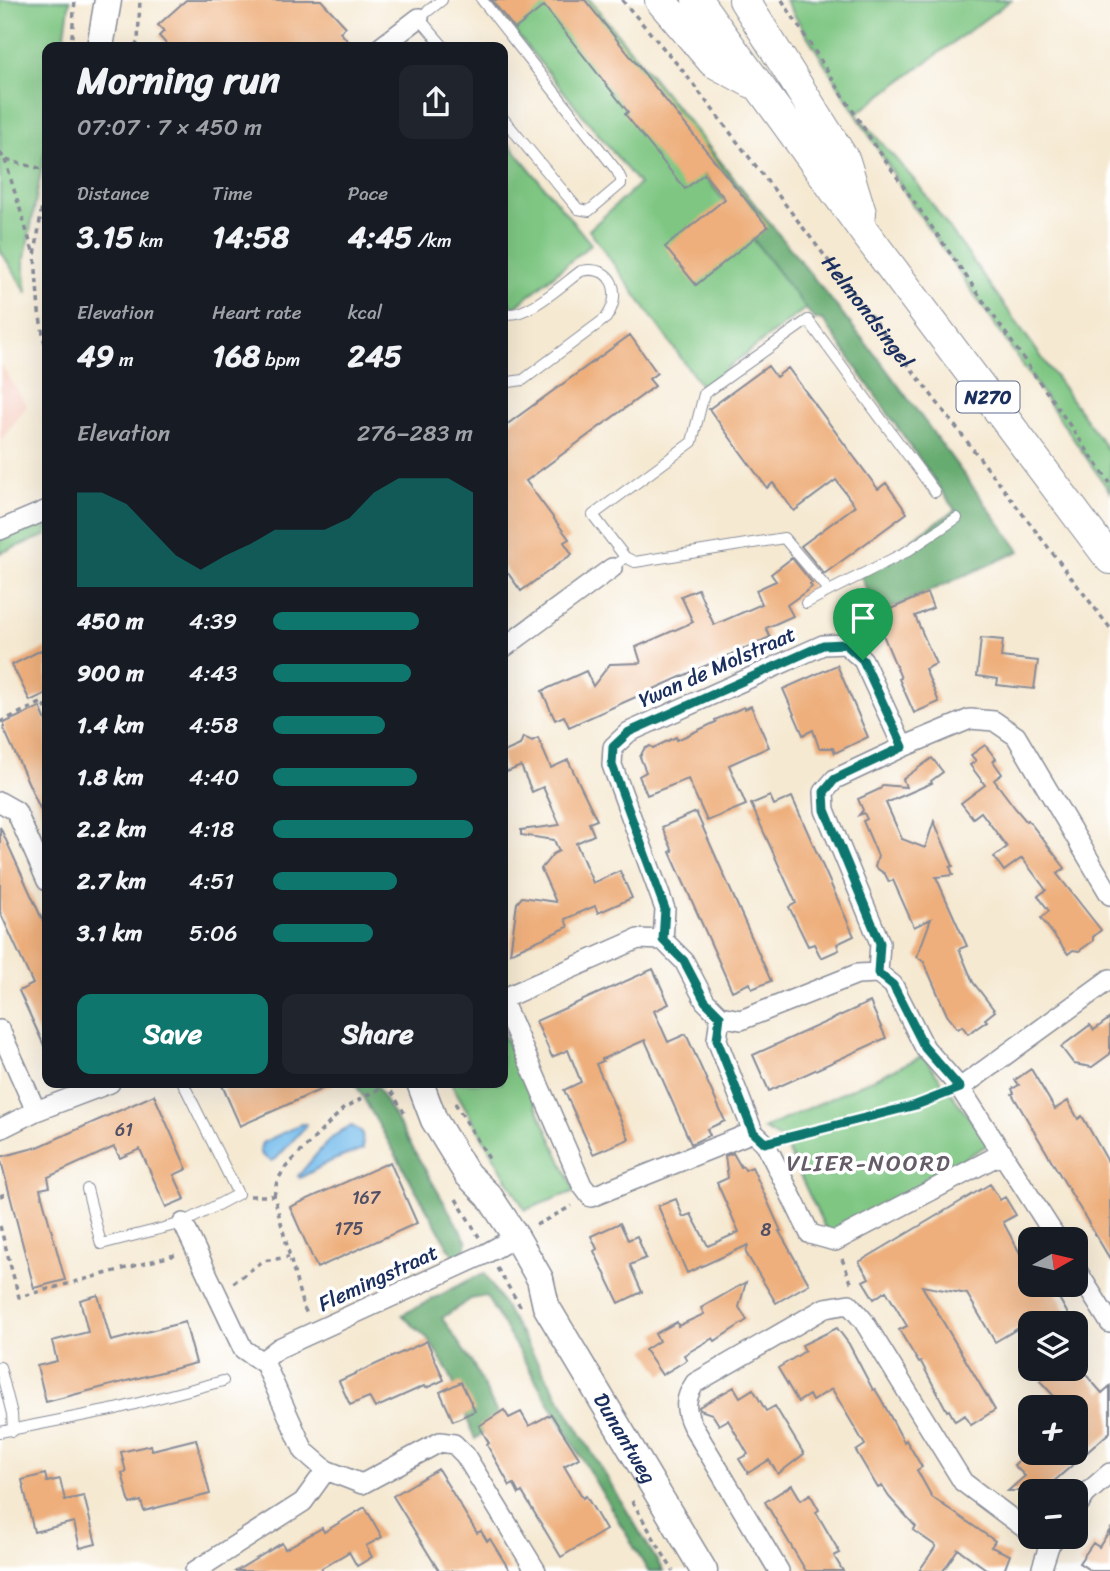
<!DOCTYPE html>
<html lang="en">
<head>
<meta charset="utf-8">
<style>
	body { margin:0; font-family:Sriracha,sans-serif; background:#20242c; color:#f1f3f6; height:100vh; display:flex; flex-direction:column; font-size:26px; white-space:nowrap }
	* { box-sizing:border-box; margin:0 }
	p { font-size:23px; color:#9ea1a6 }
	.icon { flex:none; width:38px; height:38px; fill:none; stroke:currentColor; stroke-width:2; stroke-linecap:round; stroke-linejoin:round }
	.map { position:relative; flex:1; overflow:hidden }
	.drawer { position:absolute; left:42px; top:42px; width:466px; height:1046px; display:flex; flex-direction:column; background:#171b24; border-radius:14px; box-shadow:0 7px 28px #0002 }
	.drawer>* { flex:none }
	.needle { width:46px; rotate:82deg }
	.fabs { position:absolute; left:1018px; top:1227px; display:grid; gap:14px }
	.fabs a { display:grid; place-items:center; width:70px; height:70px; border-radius:14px; background:#171b24; box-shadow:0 7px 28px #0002; font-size:35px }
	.pin { position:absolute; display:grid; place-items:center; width:60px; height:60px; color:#fff; margin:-72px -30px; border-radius:50% 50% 50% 0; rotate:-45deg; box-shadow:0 0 7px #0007 }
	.pin .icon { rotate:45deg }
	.round { display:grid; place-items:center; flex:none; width:74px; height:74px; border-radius:14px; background:#20242c }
	.summary { display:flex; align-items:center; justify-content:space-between; height:119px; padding:0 35px }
	h1 { font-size:38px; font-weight:800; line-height:52px }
	.figures { display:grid; grid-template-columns:repeat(3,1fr); gap:10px; height:119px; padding:7px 35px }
	.figures div { display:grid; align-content:center }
	.figures b { font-size:30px; font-weight:800 }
	.figures small { font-size:19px; font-weight:400 }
	.figures p { font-size:19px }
	.chart { height:196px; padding:14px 35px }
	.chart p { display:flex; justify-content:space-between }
	.chart svg { width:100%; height:126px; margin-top:7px; fill:#0f766e; opacity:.7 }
	.cta { display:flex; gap:14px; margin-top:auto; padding:14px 35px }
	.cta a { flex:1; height:80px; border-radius:14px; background:#0f766e; color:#fff; font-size:28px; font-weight:800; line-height:80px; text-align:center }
	.cta a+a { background:#20242c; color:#f1f3f6 }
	ul { padding:0 35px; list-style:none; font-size:23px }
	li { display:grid; grid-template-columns:112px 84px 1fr; align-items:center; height:52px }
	li i { height:18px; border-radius:9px; background:#0f766e }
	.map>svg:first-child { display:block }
	.built { fill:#f6d1c5 }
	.green { fill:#7ec682; stroke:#4c7a70; stroke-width:2 }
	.forest { fill:#66ab70; stroke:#406d67; stroke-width:2 }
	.water { fill:#73bbeb; stroke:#4775a4; stroke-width:2 }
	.building { fill:#eeaf7b }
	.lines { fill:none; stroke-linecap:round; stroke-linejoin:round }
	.lane-casing { stroke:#888c98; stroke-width:12 }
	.street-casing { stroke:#888c98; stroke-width:22 }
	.secondary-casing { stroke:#888c98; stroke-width:29 }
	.primary-casing { stroke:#888c98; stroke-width:32 }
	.path { stroke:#888c98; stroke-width:3.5; stroke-dasharray:5 5; stroke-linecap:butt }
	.lane { stroke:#fff; stroke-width:10 }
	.street { stroke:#fff; stroke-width:19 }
	.secondary { stroke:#fff; stroke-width:26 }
	.primary { stroke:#fff; stroke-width:30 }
	.route-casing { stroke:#fff; stroke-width:14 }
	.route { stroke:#0f766e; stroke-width:9 }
	.labels { text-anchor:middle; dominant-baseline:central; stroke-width:7; stroke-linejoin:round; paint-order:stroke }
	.number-label { font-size:18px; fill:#504f65 }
	.shield { fill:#fff; stroke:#5f6d8e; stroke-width:2 }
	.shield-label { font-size:19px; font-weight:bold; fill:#1b2f5e }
	.street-label { font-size:21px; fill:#1b2f5e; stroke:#fff }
	.neighbourhood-label { font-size:23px; letter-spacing:2px; fill:#655c68; stroke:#fff }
</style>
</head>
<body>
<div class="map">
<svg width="1110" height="1571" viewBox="0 0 1110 1571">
	<rect width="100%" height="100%" fill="#fff"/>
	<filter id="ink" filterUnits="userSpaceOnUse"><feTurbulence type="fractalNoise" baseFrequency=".0143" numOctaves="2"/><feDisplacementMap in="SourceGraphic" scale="14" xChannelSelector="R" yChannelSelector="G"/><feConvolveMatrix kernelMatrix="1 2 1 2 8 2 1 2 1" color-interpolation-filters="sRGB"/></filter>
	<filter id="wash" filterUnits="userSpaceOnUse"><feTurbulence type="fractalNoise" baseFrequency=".00686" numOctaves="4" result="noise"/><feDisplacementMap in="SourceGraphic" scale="28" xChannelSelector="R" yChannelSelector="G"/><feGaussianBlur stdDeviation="1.57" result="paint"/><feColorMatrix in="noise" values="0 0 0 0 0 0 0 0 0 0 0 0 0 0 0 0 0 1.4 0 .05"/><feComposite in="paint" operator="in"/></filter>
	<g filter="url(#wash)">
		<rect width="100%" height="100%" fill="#f5e9d2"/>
		<path class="built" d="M0 363 27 406 0 442Z"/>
		<path class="green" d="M0 0H70L63 47H47V139L24 264 27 293 0 250Z
			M489 0H590L708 146 691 157 806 308 702 387 589 230 639 184Z
			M785 0H1011L856 114 917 183 1110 453V492L914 207Z
			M502 135 591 244 514 308 502 292Z
			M47 522V535L0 553V541L3 538Z
			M502 1031 575 1191 525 1210 451 1083H502Z
			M923 1056 989 1144 838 1233 827 1232 783 1140 763 1129Z"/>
		<path class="forest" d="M708 146 881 362 1020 551 878 614 860 575 955 510 823 320 814 319 690 156Z
			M355 1083H375L467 1242 465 1250 454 1257Z
			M485 1274 663 1571H648L486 1296 471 1299 442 1318 474 1366 501 1422 475 1439 450 1375 428 1339 402 1315 473 1278Z"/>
		<path class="water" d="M301 1124H306L305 1127 276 1159 271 1161 262 1155 260 1149 262 1143Z
			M352 1126 362 1132 363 1149 331 1161 300 1178 298 1176C313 1160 331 1132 352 1126Z"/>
		<g id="blocks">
			<path class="building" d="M186 0H321L346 27 340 32 353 47H169L159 36 164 31 158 25Z
				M491 0H585L768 227 696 285 665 247 725 199 704 174 685 189 625 114 628 112 544 6 515 29Z
				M630 335 657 373 649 379 655 386 526 481 569 539 564 542 572 554 521 591 502 565V428Z
				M768 366 776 377 788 368 878 489 886 483 907 513 824 574 801 546 855 506 836 480 794 511 773 483 767 488 709 409Z
				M792 558 812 583 810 584 812 587 787 605 793 616 766 628 770 637 569 727 564 716 555 720 542 691 586 671 593 686 610 664 641 663 636 647 693 622 681 596 698 589 714 625 762 604 756 590 776 581 771 574Z
				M927 593 933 608 915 616 936 664 925 669 939 702 914 713 899 679 901 678 881 630 883 628 877 615Z
				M981 638 1003 640 1001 657 1038 661 1034 689 997 685 998 679 977 676Z
				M47 647V693L30 701 12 665Z
				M837 665 868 737 835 753 833 748H819L813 730 803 735 783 689Z
				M751 706 769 747 729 765 746 805 707 821 688 779 647 795 639 776 646 772 640 757 644 749 650 746 653 748 676 737 677 740 716 722 715 720 744 707 745 709Z
				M40 707 47 723V824L4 729V723Z
				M523 737 532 741 538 738 551 768 568 760 597 820 589 823 594 835 576 843 593 883 620 871 632 898 598 913 595 906 565 919 568 927 510 953 517 903 522 897 556 902 541 869 553 854 559 851 554 840 521 835V830L560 825 543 787 532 792 521 766 507 772 502 761V753L520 745Z
				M985 745 996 759 993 761 1002 774 994 780 1015 808 1026 821 1028 820 1065 868 1057 874 1101 930 1093 937V941L1079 951 1073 950 1068 954 1041 918 1049 911 1038 896 1046 890 1022 858 1004 871 994 857 1007 847 981 812 973 818 961 803 985 785 970 765 976 761 971 755Z
				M932 758 943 772 931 781 932 783 886 803 902 839 925 848 934 821 953 866 950 867 953 875 936 877 967 946 959 949 973 982 995 1011 985 1019 987 1021 968 1034 962 1026 958 1029 947 1015 924 962 917 957 931 919 914 927 893 880 889 882 885 874 875 867 878 856 863 821 867 819 864 813 859 815 863 810 858 799 880 789 883 785 906 787 903 779Z
				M770 796 774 805 792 797 854 936 837 944 839 950 821 958 814 944 808 946 789 907 796 903 751 804Z
				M696 812 771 981 752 989 750 983 732 991 670 852 673 851 662 827Z
				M0 827 47 930V1052L19 991 33 984 0 912Z
				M653 969 669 1004 654 1011 668 1042 686 1034 725 1121 707 1129 710 1135 691 1144 645 1040 602 1059 603 1061 596 1064 629 1139 593 1154 564 1090 581 1082 568 1050 552 1057 536 1021Z
				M870 1002 886 1038 769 1091 753 1055Z
				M1110 1018V1054L1092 1067 1074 1064 1061 1047 1090 1025 1094 1030Z
				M1031 1069 1055 1109 1068 1101 1078 1119 1082 1116 1110 1165V1259L1012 1094 1014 1093 1012 1089 1019 1085 1015 1080Z
				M221 1083H335L240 1126Z
				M154 1095 187 1169 174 1175 185 1199 166 1207 140 1149 120 1158 114 1147 48 1177 50 1187 40 1189 65 1280 34 1288 0 1157 38 1147Z
				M733 1153 741 1167 743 1166 745 1170 752 1167 781 1231H779L809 1284 776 1303 746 1253 748 1245 687 1273 658 1206 676 1199 683 1217 691 1214 708 1246 739 1232 717 1183 728 1178 725 1156Z
				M390 1162 417 1223 317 1268 290 1207Z
				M990 1184 1000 1200 1005 1197 1016 1215 1003 1222 1021 1255 1031 1249V1284H1051L1073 1323H1027L995 1342 967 1294 922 1286 995 1410 971 1425 965 1415 955 1421 949 1410 947 1411 921 1362 919 1363 899 1330 907 1326 886 1291 874 1299 863 1281 869 1278 859 1262Z
				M620 1223 628 1240 637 1236 646 1258 630 1265 642 1292 619 1303 594 1251 597 1249 591 1236Z
				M746 1282 739 1307 747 1320 715 1341 713 1338 684 1355 687 1360 662 1375 645 1350 659 1341 655 1334 677 1322 678 1326 704 1314 701 1308Z
				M98 1295 111 1341 185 1322 196 1363 46 1402 37 1366 57 1361 52 1341 88 1332 80 1300Z
				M837 1328 849 1344 873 1390 875 1389 881 1399 904 1442 906 1440 922 1467 917 1470 932 1497 995 1541 991 1547 1010 1555 1004 1571H989L958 1549 943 1571H919L936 1546 913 1530 916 1527 889 1497 882 1486 878 1488 856 1451 865 1445 832 1389 812 1401 809 1395 798 1402 778 1368 805 1351 802 1345Z
				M427 1341 444 1380 426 1388 424 1386 375 1408 369 1397 350 1405 339 1381Z
				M1062 1368H1080L1102 1393 1110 1386V1432L1043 1491H1008L1025 1476 1014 1465 1028 1452H1040L1048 1462 1058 1452H1076L1077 1407H1064L1040 1381Z
				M461 1382 475 1411 453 1421 440 1392Z
				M734 1387 740 1397 753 1389 766 1411 775 1406 804 1454 778 1474 769 1460 748 1473 739 1459 748 1454 728 1420 719 1425 712 1414 700 1410 699 1407Z
				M504 1410 509 1418 521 1412 529 1426 551 1414 579 1458 564 1466 583 1498 586 1496 606 1530 561 1557 522 1492 519 1494 514 1484 510 1486 487 1445 489 1443 479 1426Z
				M196 1439 210 1494 144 1511 141 1501 130 1504 122 1473 126 1472 121 1452 151 1445 152 1450Z
				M438 1469 477 1533 481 1531 487 1541 490 1539 510 1571H439L393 1496Z
				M45 1474 47 1482 60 1479 65 1500 84 1496 96 1544 80 1548 74 1522 34 1532 22 1480Z
				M792 1485 801 1500 810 1494 819 1510 816 1512 840 1553 834 1556 843 1571H806L765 1502Z
				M365 1507 382 1537 366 1546 372 1557 357 1566 349 1552 322 1568 321 1571H236L282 1543 285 1549 322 1528 324 1532Z
				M1110 1530V1571H1091L1079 1563 1093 1543 1099 1547Z"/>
		</g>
	</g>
	<g filter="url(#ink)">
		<use href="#blocks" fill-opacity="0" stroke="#888c98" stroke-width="2"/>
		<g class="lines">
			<defs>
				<path id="lane" d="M442 0 419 18 444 47
					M482 0 617 171 621 179V184L589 211 578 209 502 117
					M502 312C522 323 564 283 581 271 613 264 623 294 606 318L523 380 502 383
					M625 557 635 562 784 538 829 591 906 552 957 518
					M612 568 625 557 593 515 692 442 704 394 808 320 935 492
					M806 603 829 591
					M87 1189 101 1244 183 1223 238 1194 183 1083
					M0 1367 12 1414 13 1431
					M0 1432 116 1409 223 1381"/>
				<path id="street" d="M381 47 419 18
					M0 530 47 510
					M502 649 612 568
					M0 802 16 811 47 881
					M663 940 665 909 612 765 613 747 629 732 823 645 845 644 863 660 903 747
					M878 973 880 943 825 810 824 792 835 779 903 747 970 719 994 721 1016 736 1110 895
					M502 999 638 939 663 940 684 961 705 1001 720 1016 741 1020 857 974 878 973 893 985 925 1048 960 1088 1057 1239
					M502 1000 582 1185 591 1197 753 1132 765 1143 810 1234 835 1241 1003 1153
					M720 1016 717 1040 753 1132
					M0 1030 36 1111 0 1129
					M960 1088 1110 979
					M36 1111 110 1083
					M183 1223 243 1349 265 1364 304 1451 326 1470 362 1484 440 1442 454 1444 465 1455 536 1571
					M1076 1269 1110 1323
					M265 1364 266 1358 279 1348 485 1254 516 1237
					M1076 1508 1086 1494 1110 1473
					M195 1571 303 1502 326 1470
					M779 1571 692 1425C684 1408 685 1398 695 1383L825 1308 849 1304 863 1320 963 1482 1031 1533
					M1041 1571 1049 1546 1056 1536"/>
				<g id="secondary">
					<path d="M100 47 108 0"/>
					<path id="s2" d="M420 1083 434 1120 467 1174 489 1196 516 1237 540 1279 546 1306 704 1571"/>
				</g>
				<path id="primary" d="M660 0 713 62 752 83
					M697 0 866 234 1110 559
					M744 0 845 161 861 213"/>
			</defs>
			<use href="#lane" class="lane-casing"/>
			<use href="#street" class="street-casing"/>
			<use href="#secondary" class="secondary-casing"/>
			<use href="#primary" class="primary-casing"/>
			<g class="path">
				<path id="s1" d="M622 0 683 71 1110 628"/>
				<path d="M782 0 874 144 1110 483"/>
				<path d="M71 47 75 0"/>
				<path d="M135 47 138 41 140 0"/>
				<path d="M0 153 5 160 47 170"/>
				<path d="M5 160 34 255"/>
				<path d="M47 170 35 256 39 312 47 355"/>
				<path d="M0 722 43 702 47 711"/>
				<path d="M386 1083 405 1114"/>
				<path d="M455 1103 491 1162"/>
				<path d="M784 1138 916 1105 942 1095"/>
				<path d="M0 1196 9 1193"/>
				<path d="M250 1196H274L302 1303 307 1314"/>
				<path d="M274 1196 277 1181 285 1168 343 1109 386 1085"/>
				<path d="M456 1199 479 1237"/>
				<path d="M536 1225 572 1206"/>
				<path d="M0 1226 19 1297 175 1255"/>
				<path d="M842 1259 852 1285"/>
				<path d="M497 1268 522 1309"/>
				<path d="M233 1283 263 1261 289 1257"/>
				<path d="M632 1501 673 1571"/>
			</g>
			<use href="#lane" class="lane"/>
			<use href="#street" class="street"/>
			<use href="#secondary" class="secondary"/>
			<use href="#primary" class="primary"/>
		</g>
	</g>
	<g class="lines" filter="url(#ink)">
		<defs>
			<path id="route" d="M845 644 863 660 903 747 835 779 824 792 825 810 880 943 878 973 893 985 925 1048 960 1088 916 1105 765 1143 753 1132 717 1040 720 1016 705 1001 684 961 663 940 665 909 612 765 613 747 629 732 823 645Z"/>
		</defs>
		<use href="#route" class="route-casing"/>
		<use href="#route" class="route"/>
	</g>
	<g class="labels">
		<g class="number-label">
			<text x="124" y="1130">61</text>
			<text x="366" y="1198">167</text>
			<text x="349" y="1229">175</text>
			<text x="766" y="1230">8</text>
		</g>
		<rect class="shield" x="956.5" y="381.5" width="63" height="31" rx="5"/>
		<g class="shield-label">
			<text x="988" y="397">N270</text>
		</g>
		<g class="street-label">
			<text stroke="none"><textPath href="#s1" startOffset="397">Helmondsingel</textPath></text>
			<text transform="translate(717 667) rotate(-24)">Ywan de Molstraat</text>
			<text transform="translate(378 1278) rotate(-25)">Flemingstraat</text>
			<text stroke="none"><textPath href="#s2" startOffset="413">Dunantweg</textPath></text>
		</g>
		<g class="neighbourhood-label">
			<text x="869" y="1163">VLIER-NOORD</text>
		</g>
	</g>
</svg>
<div class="fabs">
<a><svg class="needle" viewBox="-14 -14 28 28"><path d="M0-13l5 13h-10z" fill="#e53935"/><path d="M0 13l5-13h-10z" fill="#9ea1a6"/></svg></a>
<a><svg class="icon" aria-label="layers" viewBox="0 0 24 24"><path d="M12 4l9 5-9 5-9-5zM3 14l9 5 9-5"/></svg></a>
<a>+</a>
<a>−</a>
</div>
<div class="pin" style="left:863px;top:660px;background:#1e9e55"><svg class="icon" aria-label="arrive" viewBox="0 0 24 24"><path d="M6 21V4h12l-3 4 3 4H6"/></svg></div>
<section class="drawer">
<div class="summary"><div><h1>Morning run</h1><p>07:07 · 7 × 450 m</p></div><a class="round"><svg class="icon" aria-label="share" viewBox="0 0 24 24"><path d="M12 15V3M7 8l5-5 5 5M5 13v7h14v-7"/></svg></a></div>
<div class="figures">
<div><p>Distance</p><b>3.15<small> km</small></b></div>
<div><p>Time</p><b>14:58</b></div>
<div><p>Pace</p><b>4:45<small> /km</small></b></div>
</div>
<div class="figures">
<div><p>Elevation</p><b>49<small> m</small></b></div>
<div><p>Heart rate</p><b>168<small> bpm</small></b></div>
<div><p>kcal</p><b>245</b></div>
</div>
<div class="chart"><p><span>Elevation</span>276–283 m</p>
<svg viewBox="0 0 160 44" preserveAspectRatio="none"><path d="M0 44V11L10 11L20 15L30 24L40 33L50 38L60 33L70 29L80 24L90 24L100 24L110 20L120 11L130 6L140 6L150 6L160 11V44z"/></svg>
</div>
<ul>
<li><b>450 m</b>4:39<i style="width:73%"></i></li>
<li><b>900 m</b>4:43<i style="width:69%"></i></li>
<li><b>1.4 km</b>4:58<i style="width:56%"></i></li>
<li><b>1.8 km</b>4:40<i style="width:72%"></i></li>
<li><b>2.2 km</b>4:18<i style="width:100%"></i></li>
<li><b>2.7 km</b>4:51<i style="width:62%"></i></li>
<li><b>3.1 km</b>5:06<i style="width:50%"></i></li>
</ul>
<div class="cta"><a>Save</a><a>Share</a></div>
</section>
</div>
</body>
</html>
